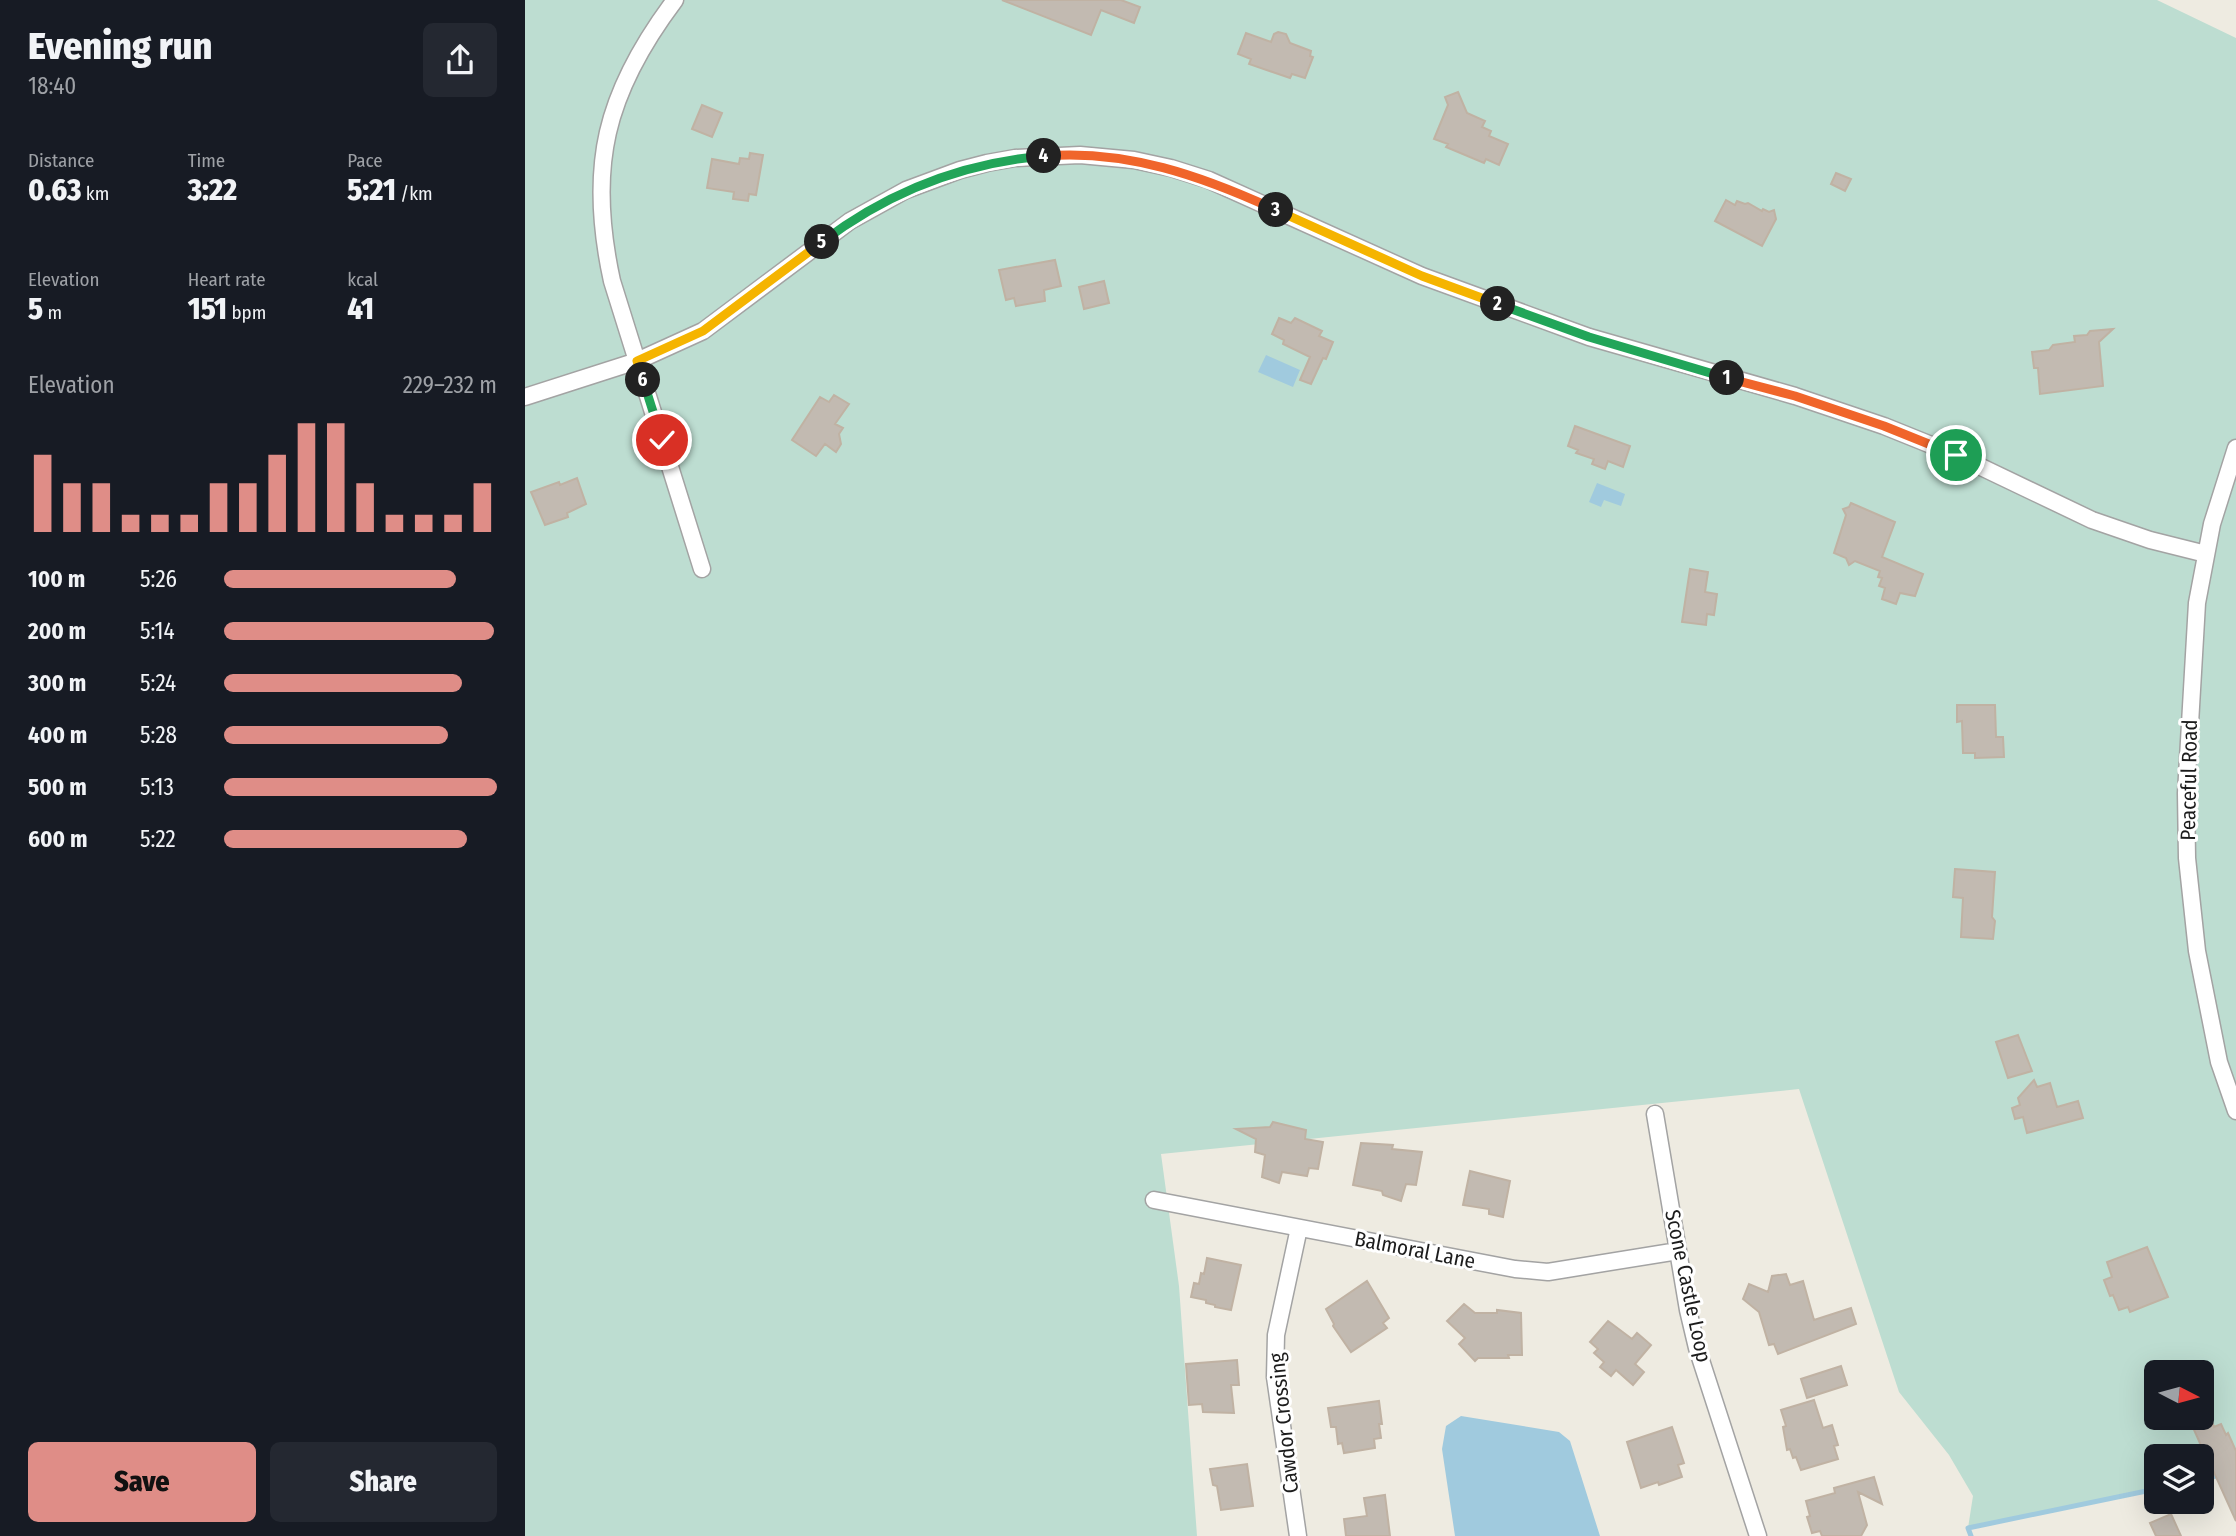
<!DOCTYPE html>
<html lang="en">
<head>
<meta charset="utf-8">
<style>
	body { margin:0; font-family:"Fira Sans Condensed",sans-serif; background:#242831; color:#f1f3f6; height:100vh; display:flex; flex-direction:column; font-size:26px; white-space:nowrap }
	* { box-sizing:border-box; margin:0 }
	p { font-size:23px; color:#9ea1a6 }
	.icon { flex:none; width:38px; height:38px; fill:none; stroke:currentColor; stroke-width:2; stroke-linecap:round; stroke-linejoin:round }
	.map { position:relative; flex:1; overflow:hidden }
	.sheet { display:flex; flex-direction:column; background:#171b24; width:525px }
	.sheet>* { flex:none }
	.needle { width:46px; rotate:96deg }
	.controls { position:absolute; left:1619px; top:1360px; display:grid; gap:14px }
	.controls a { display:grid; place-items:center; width:70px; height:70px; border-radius:10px; background:#171b24; box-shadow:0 7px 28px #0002; font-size:35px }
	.pin { position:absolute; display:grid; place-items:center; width:60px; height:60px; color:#fff; margin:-30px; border:4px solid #fff; border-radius:50%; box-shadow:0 2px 7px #0007 }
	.km { position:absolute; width:35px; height:35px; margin:-18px; border-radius:50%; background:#222; color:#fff; font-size:19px; line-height:35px; text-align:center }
	.round { display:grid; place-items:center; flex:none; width:74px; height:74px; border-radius:10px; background:#242831 }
	.headline { display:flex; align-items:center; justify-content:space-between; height:119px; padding:0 28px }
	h1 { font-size:38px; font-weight:800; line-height:52px }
	.stats { display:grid; grid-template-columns:repeat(3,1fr); gap:10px; height:119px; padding:7px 28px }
	.stats div { display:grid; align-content:center }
	.stats b { font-size:30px; font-weight:800 }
	.stats small { font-size:19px; font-weight:400 }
	.stats p { font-size:19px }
	.chart { height:196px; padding:14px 28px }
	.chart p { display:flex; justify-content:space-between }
	.chart svg { width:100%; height:126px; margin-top:7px; stroke:#df8d87; stroke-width:6 }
	.cta { display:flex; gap:14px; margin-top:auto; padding:14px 28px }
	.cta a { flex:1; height:80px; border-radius:10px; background:#df8d87; color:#111; font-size:28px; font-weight:800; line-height:80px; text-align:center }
	.cta a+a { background:#242831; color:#f1f3f6 }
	ul { padding:0 28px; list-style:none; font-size:23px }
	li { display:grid; grid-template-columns:112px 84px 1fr; align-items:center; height:52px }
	li i { height:18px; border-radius:9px; background:#df8d87 }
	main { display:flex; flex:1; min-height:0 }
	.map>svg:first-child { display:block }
	.wetland { fill:#bdddd1; fill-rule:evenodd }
	.water { fill:#a0cade }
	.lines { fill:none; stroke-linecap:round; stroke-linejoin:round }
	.stream { stroke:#a0cade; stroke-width:5 }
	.building { fill:#c2bab1; stroke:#c0b2a3; stroke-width:2 }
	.street-casing { stroke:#a3a3a3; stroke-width:19 }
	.street { stroke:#fff; stroke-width:16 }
	.split-1-casing { stroke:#fff; stroke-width:14 }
	.split-2-casing { stroke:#fff; stroke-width:14 }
	.split-3-casing { stroke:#fff; stroke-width:14 }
	.split-4-casing { stroke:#fff; stroke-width:14 }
	.split-5-casing { stroke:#fff; stroke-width:14 }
	.split-6-casing { stroke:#fff; stroke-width:14 }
	.split-7-casing { stroke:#fff; stroke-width:14 }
	.split-1 { stroke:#f0652b; stroke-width:9 }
	.split-2 { stroke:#22a559; stroke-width:9 }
	.split-3 { stroke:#f5b400; stroke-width:9 }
	.split-4 { stroke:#f0652b; stroke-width:9 }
	.split-5 { stroke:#22a559; stroke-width:9 }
	.split-6 { stroke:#f5b400; stroke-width:9 }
	.split-7 { stroke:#22a559; stroke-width:9 }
	.labels { text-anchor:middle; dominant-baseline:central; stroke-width:6; stroke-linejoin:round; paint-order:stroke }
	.street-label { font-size:21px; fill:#1c1c1c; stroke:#fff }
</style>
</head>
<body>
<main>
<section class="sheet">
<div class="headline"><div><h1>Evening run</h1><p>18:40</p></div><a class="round"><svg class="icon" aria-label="share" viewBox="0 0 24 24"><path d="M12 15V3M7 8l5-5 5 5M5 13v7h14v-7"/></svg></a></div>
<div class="stats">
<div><p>Distance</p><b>0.63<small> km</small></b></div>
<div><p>Time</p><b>3:22</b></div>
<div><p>Pace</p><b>5:21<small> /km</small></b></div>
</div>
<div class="stats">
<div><p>Elevation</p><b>5<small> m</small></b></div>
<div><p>Heart rate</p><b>151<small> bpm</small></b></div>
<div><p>kcal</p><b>41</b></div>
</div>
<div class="chart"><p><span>Elevation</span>229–232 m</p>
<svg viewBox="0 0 160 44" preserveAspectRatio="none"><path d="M5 44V17M15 44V27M25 44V27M35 44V38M45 44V38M55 44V38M65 44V27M75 44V27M85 44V17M95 44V6M105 44V6M115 44V27M125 44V38M135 44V38M145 44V38M155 44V27"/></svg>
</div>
<ul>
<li><b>100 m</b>5:26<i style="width:85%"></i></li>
<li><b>200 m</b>5:14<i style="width:99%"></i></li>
<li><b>300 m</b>5:24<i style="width:87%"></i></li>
<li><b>400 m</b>5:28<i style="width:82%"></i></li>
<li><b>500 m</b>5:13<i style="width:100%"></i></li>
<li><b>600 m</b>5:22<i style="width:89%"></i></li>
</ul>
<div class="cta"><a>Save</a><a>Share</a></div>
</section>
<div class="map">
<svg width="1711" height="1536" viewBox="0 0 1711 1536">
	<rect width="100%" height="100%" fill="#eeebe1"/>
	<path class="wetland" d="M0 0H1632L1711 38V1472L1677 1479 1676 1456H1631V1489L1443 1528 1448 1496 1424 1455 1374 1392 1274 1089 636 1154 654 1286 672 1536H0ZM1631 1372H1676V1418H1631Z"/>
	<path class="water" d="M741 355 775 370 768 387 733 372Z
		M1072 483 1100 494 1096 506 1079 500 1076 507 1064 502Z
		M936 1416 1034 1432 1045 1441 1075 1536H930L917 1449 921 1426Z"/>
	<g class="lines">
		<path class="stream" d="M1676 1479 1711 1472
			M1446 1536 1443 1528 1631 1489"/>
	</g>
	<path class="building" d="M477 0H596L615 7 609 23 576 10 566 35Z
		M753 32 761 34 765 43 786 51 785 56 788 57 780 78 767 74 765 78 724 64 726 59 713 54 721 33 746 42 749 34Z
		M933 92 942 113 960 121 957 127 966 131 964 136 983 144 974 165 961 159 959 163 921 147 923 144 909 139 923 105 920 97Z
		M177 105 197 113 187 137 167 129Z
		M225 153 238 155 231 195 224 194 223 201 208 199 209 192 182 188 187 159 214 164 215 158 224 159Z
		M1311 173 1326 179 1320 191 1306 184Z
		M1201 200 1210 205 1212 201 1220 204 1223 203 1237 211 1238 209 1244 212 1249 210 1251 219 1237 246 1190 221Z
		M530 260 536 286 519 290 520 301 491 306 489 298 481 300 474 270Z
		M579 281 584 303 559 309 554 287Z
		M754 318 766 323 770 318 797 331 794 336 808 342 801 359 798 358 786 384 775 380 785 357 758 344 759 340 747 334Z
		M1588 329 1574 342 1578 386 1515 394 1513 368H1509L1507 352 1524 350 1528 345 1550 342 1549 336 1562 335 1565 331Z
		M309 395 324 404 310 424 318 428 314 434 316 444 311 452 300 444 291 456 267 440 295 397 304 402Z
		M1050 426 1105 446 1098 467 1083 461 1080 469 1067 464 1069 459 1051 453 1053 450 1043 446Z
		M52 478 61 504 42 513 43 517 20 525 6 492 34 482 35 485Z
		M1326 503 1370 522 1357 557 1398 574 1390 596 1375 593 1371 604 1357 599 1360 588 1354 586 1357 578 1353 577 1355 571 1330 561 1324 565 1321 558 1309 553 1321 515 1318 509 1324 507Z
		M1165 569 1183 572 1180 592 1192 594 1189 615 1182 614 1181 625 1157 622Z
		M1432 705H1470L1471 737H1478L1479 757 1450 758V753H1438L1437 721 1432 722Z
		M1430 869 1470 872 1467 917 1470 921 1468 939 1436 937 1438 898 1428 897Z
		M1493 1035 1507 1071 1483 1078 1471 1042Z
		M1509 1080 1512 1087 1525 1083 1532 1107 1553 1101 1558 1118 1502 1133 1498 1117 1490 1119 1487 1108 1495 1105 1493 1098Z
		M748 1122 781 1130 780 1139 798 1142 793 1169 784 1168 782 1176 757 1172 754 1183 737 1177 740 1155 730 1152 731 1139 711 1129 745 1127Z
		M836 1143 868 1145 867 1149 897 1152 891 1185 881 1184 876 1201 858 1195 857 1191 828 1185Z
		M945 1171 985 1181 978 1217 964 1214V1209L938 1205Z
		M1622 1247 1643 1297 1605 1312 1603 1307 1594 1310 1588 1295 1585 1296 1579 1280 1587 1277 1582 1262Z
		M682 1258 716 1265 706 1310 690 1307V1305L681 1303V1300L666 1297 669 1283 674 1284 676 1273 679 1274Z
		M1261 1274 1265 1285 1278 1281 1289 1320 1326 1308 1331 1324 1253 1354 1249 1344 1244 1345 1234 1312 1218 1299 1224 1284 1243 1292 1247 1276Z
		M842 1281 864 1318 858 1323 862 1328 826 1352 808 1326 809 1324 801 1309Z
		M939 1304 950 1313H972V1310L996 1313 997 1355H983L984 1358H953L950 1361 934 1344 940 1338 922 1321Z
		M1083 1321 1107 1339 1112 1333 1126 1345 1110 1364 1119 1372 1108 1385 1091 1370 1086 1376 1075 1367 1079 1362 1069 1353 1073 1349 1065 1342Z
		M712 1360 714 1385H706L709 1413 678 1412 677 1404 664 1405 661 1364Z
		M1316 1366 1322 1385 1282 1398 1276 1379Z
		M1289 1400 1298 1428 1307 1425 1313 1445 1309 1446 1313 1459 1276 1470 1271 1457 1268 1458 1265 1449 1262 1450 1258 1427 1261 1426 1256 1410Z
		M854 1401 857 1424H854L856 1438 849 1439 850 1448 819 1453 817 1443 813 1444 811 1427H806L803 1408Z
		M1684 1415 1689 1427 1696 1424 1701 1435 1703 1433 1711 1451V1521L1687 1468 1676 1473 1678 1450 1666 1423Z
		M1147 1427 1159 1463 1153 1465 1157 1477 1134 1485 1133 1482 1116 1488 1102 1442Z
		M722 1464 728 1506 696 1510 692 1486 688 1485 685 1469Z
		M1349 1477 1357 1504 1333 1492 1342 1525 1336 1536H1297L1295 1531 1287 1533 1282 1517 1285 1516 1281 1501 1310 1493 1309 1488Z
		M860 1495 865 1536H821L819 1519 842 1516 839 1498Z
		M1646 1514 1656 1536H1631L1625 1523Z"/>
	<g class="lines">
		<defs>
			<path id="street" d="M150 0C80 93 62 167 87 281L177 569
				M0 397 112 361 178 331 325 221 381 190 435 170 462 163 490 158 555 155 609 160 646 168 684 180 897 276 1064 337 1270 396 1359 426 1431 455 1567 520 1625 540 1681 554
				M1711 448 1687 524 1672 603 1661 793 1662 858 1672 951 1694 1062 1711 1111
				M1130 1114 1163 1310 1172 1348 1233 1536
				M629 1200 990 1269 1023 1272 1153 1251
				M773 1536 750 1377 751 1335 774 1228"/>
		</defs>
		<use href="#street" class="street-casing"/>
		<use href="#street" class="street"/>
	</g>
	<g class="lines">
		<defs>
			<path id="split-1" d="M1202 378 1270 396 1359 426 1431 455"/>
			<path id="split-2" d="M973 304 1064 337 1202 378"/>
			<path id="split-3" d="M751 210 897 276 973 304"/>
			<path id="split-4" d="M519 156C601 149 677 176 751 210"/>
			<path id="split-5" d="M297 242C363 192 436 163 519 156"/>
			<path id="split-6" d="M118 380 112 361 178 331 297 242"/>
			<path id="split-7" d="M118 380 137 440"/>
		</defs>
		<use href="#split-1" class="split-1-casing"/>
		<use href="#split-2" class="split-2-casing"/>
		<use href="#split-3" class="split-3-casing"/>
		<use href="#split-4" class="split-4-casing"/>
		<use href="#split-5" class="split-5-casing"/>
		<use href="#split-6" class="split-6-casing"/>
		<use href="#split-7" class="split-7-casing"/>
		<use href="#split-1" class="split-1"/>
		<use href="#split-2" class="split-2"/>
		<use href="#split-3" class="split-3"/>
		<use href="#split-4" class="split-4"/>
		<use href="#split-5" class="split-5"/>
		<use href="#split-6" class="split-6"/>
		<use href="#split-7" class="split-7"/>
	</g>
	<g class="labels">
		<g class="street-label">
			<text transform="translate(1664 780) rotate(-89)">Peaceful Road</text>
			<text transform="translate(890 1250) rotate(11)">Balmoral Lane</text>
			<text transform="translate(1163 1286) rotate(78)">Scone Castle Loop</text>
			<text transform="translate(759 1423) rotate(-96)">Cawdor Crossing</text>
		</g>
	</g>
</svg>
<div class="controls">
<a><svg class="needle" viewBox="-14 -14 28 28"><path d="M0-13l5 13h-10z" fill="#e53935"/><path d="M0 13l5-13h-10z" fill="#9ea1a6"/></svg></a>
<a><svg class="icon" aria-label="layers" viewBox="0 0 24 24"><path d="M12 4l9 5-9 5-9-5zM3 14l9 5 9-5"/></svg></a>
</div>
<div class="pin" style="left:1431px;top:455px;background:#1e9e55"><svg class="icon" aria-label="arrive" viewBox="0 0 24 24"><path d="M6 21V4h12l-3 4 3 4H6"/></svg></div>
<div class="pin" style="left:137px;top:440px;background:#d93025"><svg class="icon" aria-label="check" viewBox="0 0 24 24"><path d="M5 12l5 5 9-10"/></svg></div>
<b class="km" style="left:1202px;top:378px">1</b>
<b class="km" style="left:973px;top:304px">2</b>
<b class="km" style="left:751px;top:210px">3</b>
<b class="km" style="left:519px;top:156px">4</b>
<b class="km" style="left:297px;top:242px">5</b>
<b class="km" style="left:118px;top:380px">6</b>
</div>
</main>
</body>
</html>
